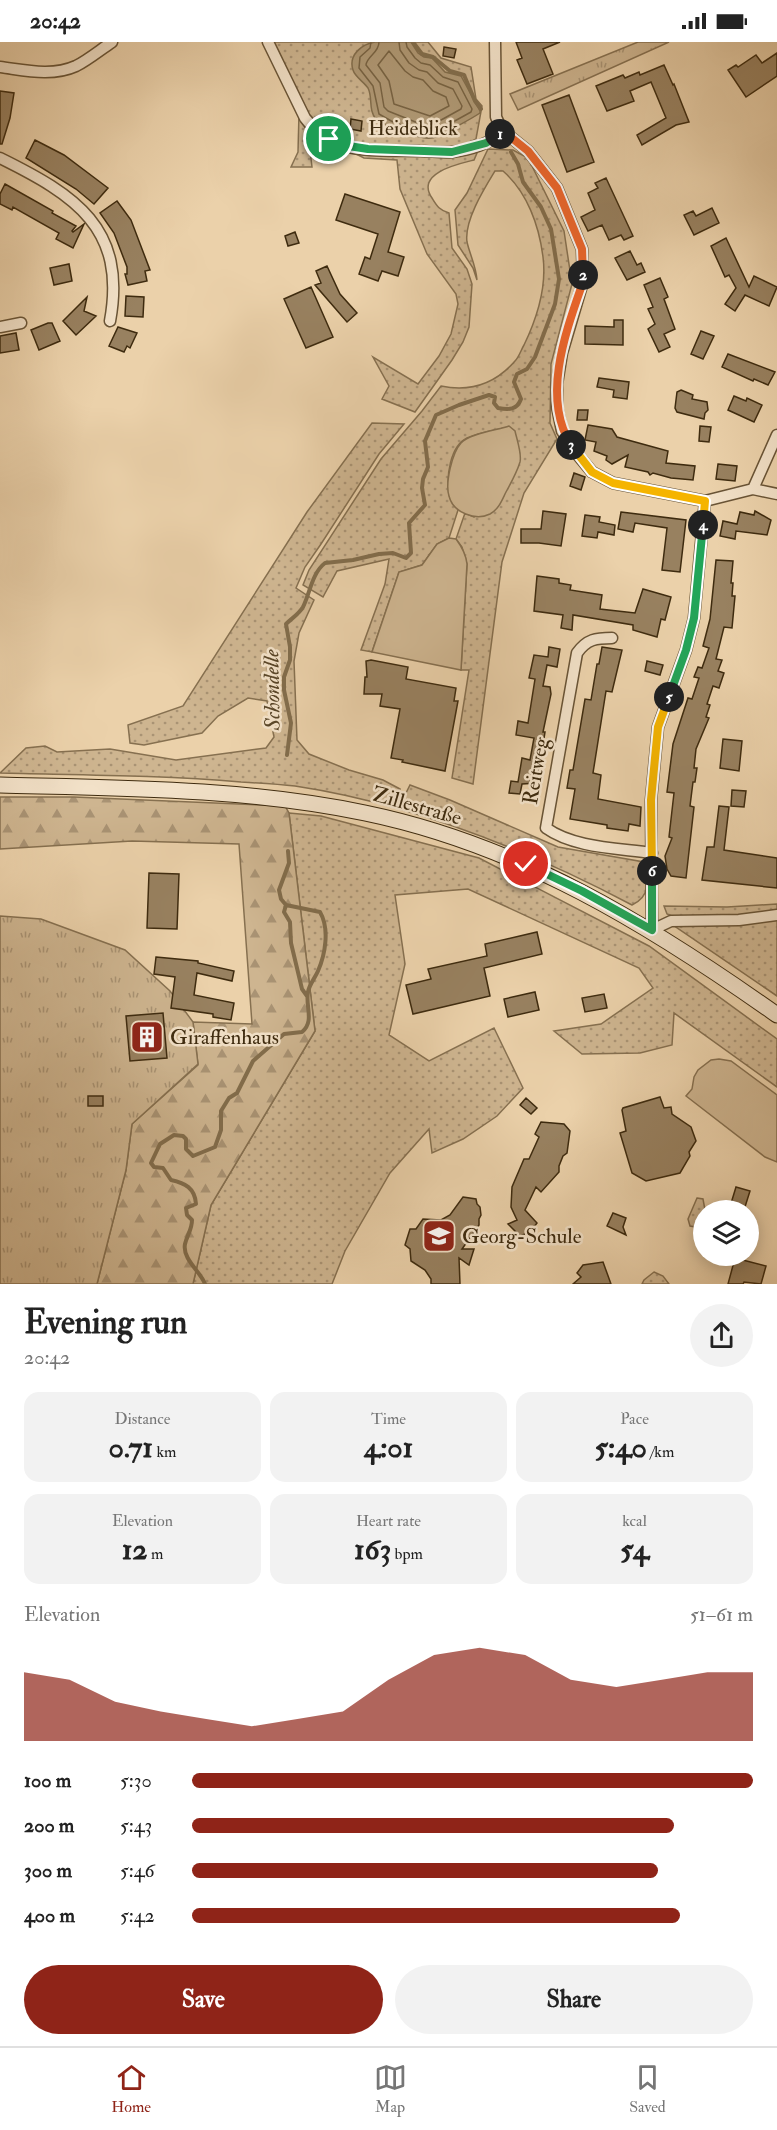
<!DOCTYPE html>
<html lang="en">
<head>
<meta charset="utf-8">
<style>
	body { margin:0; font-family:"IM FELL Double Pica",serif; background:#f2f2f2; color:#222; height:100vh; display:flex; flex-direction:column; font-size:22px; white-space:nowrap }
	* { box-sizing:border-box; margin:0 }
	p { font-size:20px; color:#767676 }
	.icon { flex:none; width:33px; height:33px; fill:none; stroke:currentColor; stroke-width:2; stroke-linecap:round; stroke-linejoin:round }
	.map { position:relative; height:1242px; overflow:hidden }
	.sheet { display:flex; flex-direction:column; background:#fff; flex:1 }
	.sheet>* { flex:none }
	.tools { position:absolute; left:693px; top:1158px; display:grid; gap:12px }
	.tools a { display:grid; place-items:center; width:66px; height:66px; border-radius:50%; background:#fff; box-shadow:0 3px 15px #0003; font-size:30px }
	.pin { position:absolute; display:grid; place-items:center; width:51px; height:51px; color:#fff; margin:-26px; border:3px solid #fff; border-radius:50%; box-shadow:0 2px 6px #0007 }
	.km { position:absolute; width:30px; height:30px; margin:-15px; border-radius:50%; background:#222; color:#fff; font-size:16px; line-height:30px; text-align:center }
	.round { display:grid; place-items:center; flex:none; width:63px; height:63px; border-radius:32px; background:#f2f2f2 }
	.overview { display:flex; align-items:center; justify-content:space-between; height:102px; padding:0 24px }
	h1 { font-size:33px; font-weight:700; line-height:45px }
	.stats { display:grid; grid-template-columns:repeat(3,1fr); gap:9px; height:102px; padding:6px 24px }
	.stats div { display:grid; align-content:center; border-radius:15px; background:#f2f2f2; text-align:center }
	.stats b { font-size:30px; font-weight:700 }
	.stats small { font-size:16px; font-weight:400 }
	.stats p { font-size:16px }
	.chart { height:168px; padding:12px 24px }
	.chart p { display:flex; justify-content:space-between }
	.chart svg { width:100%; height:108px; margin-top:6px; fill:#8f2418; opacity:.7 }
	.cta { display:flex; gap:12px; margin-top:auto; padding:12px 24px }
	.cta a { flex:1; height:69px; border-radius:36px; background:#8f2418; color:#fff; font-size:24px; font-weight:700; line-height:69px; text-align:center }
	.cta a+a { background:#f2f2f2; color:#222 }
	ul { padding:0 24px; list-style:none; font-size:20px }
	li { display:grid; grid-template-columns:96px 72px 1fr; align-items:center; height:45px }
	li i { height:15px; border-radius:8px; background:#8f2418 }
	.status { display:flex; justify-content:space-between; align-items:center; height:42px; padding:0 30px; background:#fff; direction:ltr }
	.status svg { height:16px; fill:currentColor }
	.dock { display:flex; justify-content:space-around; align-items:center; height:84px; border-top:2px solid #e0e0e0; background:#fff; font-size:16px; color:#767676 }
	.dock a { display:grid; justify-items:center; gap:3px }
	.dock .on { color:#8f2418 }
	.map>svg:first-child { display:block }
	.grass { fill:url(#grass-dots); stroke:#867050; stroke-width:1.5 }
	.forest { fill:url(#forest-firs); stroke:#867050; stroke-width:1.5 }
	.park { fill:url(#park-tufts); stroke:#867050; stroke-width:1.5 }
	.garden { fill:#ceb590; stroke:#867050; stroke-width:1.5 }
	.water { fill:#b09975; stroke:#826d4c; stroke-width:1.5 }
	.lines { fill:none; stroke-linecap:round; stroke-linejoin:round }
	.shore { stroke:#776242; stroke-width:1.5 }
	.stream { stroke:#826d4c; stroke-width:4 }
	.building { fill:#988160; stroke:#3e2b0f; stroke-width:1.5 }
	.minor-casing { stroke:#695436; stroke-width:13 }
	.secondary-casing { stroke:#3e2b0f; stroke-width:17 }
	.minor { stroke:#f2e1c8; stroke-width:10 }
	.secondary { stroke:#f2e1c8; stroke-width:15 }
	.split-1-casing { stroke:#fff; stroke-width:12 }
	.split-2-casing { stroke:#fff; stroke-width:12 }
	.split-3-casing { stroke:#fff; stroke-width:12 }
	.split-4-casing { stroke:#fff; stroke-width:12 }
	.split-5-casing { stroke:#fff; stroke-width:12 }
	.split-6-casing { stroke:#fff; stroke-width:12 }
	.split-7-casing { stroke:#fff; stroke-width:12 }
	.split-1 { stroke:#22a559; stroke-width:8 }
	.split-2 { stroke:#f0652b; stroke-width:8 }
	.split-3 { stroke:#f0652b; stroke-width:8 }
	.split-4 { stroke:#f5b400; stroke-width:8 }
	.split-5 { stroke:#22a559; stroke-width:8 }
	.split-6 { stroke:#f5b400; stroke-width:8 }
	.split-7 { stroke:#22a559; stroke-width:8 }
	.labels { text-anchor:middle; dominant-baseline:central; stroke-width:5; stroke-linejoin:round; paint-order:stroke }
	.street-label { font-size:21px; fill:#3e2b0f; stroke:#f2e1c8 }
	.poi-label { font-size:21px; fill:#3e2b0f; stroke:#f2e1c8; text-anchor:start }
	.water-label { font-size:22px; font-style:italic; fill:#5a4628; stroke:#f2e1c8 }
</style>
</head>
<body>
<div class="status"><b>20:42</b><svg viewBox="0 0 49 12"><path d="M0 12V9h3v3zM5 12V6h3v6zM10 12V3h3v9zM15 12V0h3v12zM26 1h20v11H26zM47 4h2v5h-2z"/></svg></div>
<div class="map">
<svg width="777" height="1242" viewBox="0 0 777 1242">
	<defs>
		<pattern id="grass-dots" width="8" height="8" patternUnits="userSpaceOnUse" patternTransform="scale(1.5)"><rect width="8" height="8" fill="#ceb590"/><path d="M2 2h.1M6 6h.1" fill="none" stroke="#a99374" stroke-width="1.8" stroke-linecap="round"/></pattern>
		<pattern id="forest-firs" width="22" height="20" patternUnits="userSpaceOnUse" patternTransform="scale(1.5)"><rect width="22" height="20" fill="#ceb590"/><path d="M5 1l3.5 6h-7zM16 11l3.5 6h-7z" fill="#a99374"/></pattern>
		<pattern id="park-tufts" width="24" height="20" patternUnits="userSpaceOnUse" patternTransform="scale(1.5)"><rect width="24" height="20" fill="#ceb590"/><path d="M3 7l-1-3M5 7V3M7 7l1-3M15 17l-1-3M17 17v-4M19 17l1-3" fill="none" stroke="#a99374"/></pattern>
	</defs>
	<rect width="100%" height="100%" fill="#ebd1aa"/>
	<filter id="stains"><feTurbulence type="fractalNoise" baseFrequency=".00333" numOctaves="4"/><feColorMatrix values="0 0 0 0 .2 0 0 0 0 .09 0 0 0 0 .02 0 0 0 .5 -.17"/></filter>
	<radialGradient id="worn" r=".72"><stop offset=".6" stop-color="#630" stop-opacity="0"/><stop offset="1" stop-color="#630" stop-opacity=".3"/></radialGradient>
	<path class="grass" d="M267 0H428L441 16 471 25 476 57 482 64 476 97 464 103 436 107 342 103 311 84Z
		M299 71 308 92 312 125H291L298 110Z
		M488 107 513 108 528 116 564 189 572 242 551 322 550 381 557 397 524 451 502 520 473 742 452 736 469 628H461L467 522 462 505 456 497 465 471 474 475 509 385C496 388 480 390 467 396 450 404 446 435 449 452 450 458 455 463 458 468L449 496 437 502 422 523 399 530 372 610 361 608 385 542 389 517 337 529 323 555 303 543 309 528 381 417 422 369 441 344C470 350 495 342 515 319 519 315 521 308 524 303 537 276 547 246 543 215 539 183 527 150 503 129H495C484 147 464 179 467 200 470 213 476 224 477 238L473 226 458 203 455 168 467 151Z
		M475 108 477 111 474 118C458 122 415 131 432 156 437 164 439 168 449 171L452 206 467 227 472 242 469 285 463 300 452 318 415 370 382 357 389 344 373 315 418 342 439 314 451 292 458 262 456 252 427 212 400 147 397 118 364 116 354 111Z
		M372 381 404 382 379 412 321 502 305 525 296 546 314 558 299 591 294 619 297 698 309 712 349 728 383 738 400 747 398 755 403 757 410 743 450 758 558 805 644 820C649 838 651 854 632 863 526 807 414 762 295 744 277 742 259 741 241 740 161 733 80 733 0 731L26 706 45 704 57 710 110 707 176 718 266 706 274 695 267 659 248 656 218 674 202 691 144 703 130 701 128 683 183 664 307 470Z
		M289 771 321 774 479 816 649 904 777 997V1045L674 971 672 1003 640 1011 582 1012 554 989 601 982 653 946 639 926 468 847 395 853 405 922 389 993 429 1019 494 986 523 1046 497 1074 463 1097 432 1111 429 1087 390 1131 345 1209 332 1242H193L211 1163 315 989Z
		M777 862V869L754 874H672L667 872 664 864 727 865Z
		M777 877V954L673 883Z
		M697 1156 703 1157 705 1168H704L701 1186 690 1184 688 1177Z
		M654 1230 663 1234 669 1242H642L644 1238Z"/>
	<path class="forest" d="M0 755H74L285 764 289 771 315 989 211 1163 193 1242H97L126 1128 132 1082 198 1023 193 980 252 982 239 802 132 799 0 807Z"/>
	<path class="park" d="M638 0H669L518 68 510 52Z
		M0 874 41 877 125 908 170 949 193 980 198 1022 132 1082 126 1128 97 1242H0Z"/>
	<path class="garden" d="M509 384 515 389C517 398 522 412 520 420 517 430 511 441 506 450 502 458 499 467 490 472 476 479 453 471 449 454 445 441 452 411 461 401 469 392 497 388 509 384Z
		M449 496 456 497C462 505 466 512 467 522L461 628 372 610 399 530 422 523 437 502Z
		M719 1017 731 1019 777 1053V1120L765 1115 686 1054 692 1047 694 1035 698 1028 711 1018Z"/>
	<path class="water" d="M375 0H411L418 11 424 15 432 16 445 30 461 34 480 69V71C471 77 461 82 452 87 429 101 424 97 400 89 392 86 382 83 376 77 368 68 373 56 368 46 364 40 355 35 353 28 348 13 362 2 375 0Z"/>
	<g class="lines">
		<path class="shore" d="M371 0 370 6 360 15 359 26 373 44 379 72 393 80 422 90 433 91 471 70 472 67 458 40 443 35 430 23 421 21 415 16 407 5 406 0
			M379 0C379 11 367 14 366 23L380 41 384 65 388 69 423 83H432L461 67 462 64 453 47 438 41 427 30 419 28 409 21 400 8 399 0
			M389 9 405 29 413 35 423 38 433 49 446 55 449 64 430 74 394 62 389 39 378 23Z"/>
		<path class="stream" d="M413 0 422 12 433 15 450 29 464 33 475 59 481 67
			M287 713 291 681 284 648V635L290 618V605L286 582C292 576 299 572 303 565 310 551 312 531 325 521L353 518 379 512 393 511 406 516 411 511 409 481 425 463 422 446 423 437 428 425 425 399 436 373 459 363 489 353 495 355 494 361 498 366C509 368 517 368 521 357L514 340 517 332 527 327 535 315 555 262 559 237 551 187 541 165 523 140 518 122 511 110
			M286 863 284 870 290 880 291 901 302 947 307 954
			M205 1242C201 1230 182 1217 185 1202 187 1193 192 1188 192 1178L187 1173 186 1166 196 1162C195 1146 185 1141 171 1138L163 1126 154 1125 151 1121 160 1102 174 1093 183 1094 186 1097V1107L193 1114 215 1105 221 1088V1069L229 1056 237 1051 253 1019 284 992 302 990C315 979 305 964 308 950 309 943 315 936 318 929 325 913 330 887 320 870L286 863 281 857 279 848 289 821 288 809"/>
	</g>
	<path class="building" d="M516 0H560L543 7 553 32 527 42 517 18 522 16Z
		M444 5 456 7 454 16 443 14Z
		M777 11V34L746 55 728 28 736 23 738 25 756 13 762 21Z
		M664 23 673 43 674 42 689 80 676 83 642 103 637 93 666 76 651 40 630 49 634 59 607 69 596 44 623 33 625 36 639 30 640 33Z
		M0 49 14 51 10 76 2 102H0Z
		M569 53 594 120 567 130 542 63Z
		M351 77 362 79 361 89 350 87Z
		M35 98 64 113 108 146 94 162 76 147 26 116Z
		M606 136 633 194 624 198 621 193 609 198 602 183 588 189 581 175 595 168 588 151 598 146 595 141Z
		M5 142 53 169 52 171 76 184 72 189 73 190 84 182 73 206 56 197 59 191 13 165 12 168 0 162V152Z
		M345 152 400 170 388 210 404 215 398 234 382 229 378 239 359 232 365 215 370 217 378 192 336 178Z
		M117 159 131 178 150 228 145 229 147 239 128 243 125 232H127V225L114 191 100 171Z
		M712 166 719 181 694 193 684 173 693 169 696 174Z
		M295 190 299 201 288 204 285 194Z
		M726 196 749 245 754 234 777 245 769 264 745 253 735 269 725 262 736 246 729 233 725 235 711 204Z
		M630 209 637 223 641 221 645 230 627 238 615 216Z
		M69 222 72 239 54 243 50 226Z
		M327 224 340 252 357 271 347 280 315 243 321 241 316 229Z
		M660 236 668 255 664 257 675 287 664 292 670 305 659 310 648 287 655 282 648 267 653 265 644 243Z
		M311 245 333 295 306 306 284 257Z
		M126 254 144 255 143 275 125 274Z
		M87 255 84 269 96 274 76 293 63 279Z
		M614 278H623V303L585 302V284L614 285Z
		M48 281H52L60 299 39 308 31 288Z
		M118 285 137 291 130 306 127 304 124 310 109 304Z
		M701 289 714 294 703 317 691 312Z
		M16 291 19 308 0 311V294Z
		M728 312 775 330 768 343 754 337 753 339 722 325Z
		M599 336 629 340 627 357 613 355 614 348 597 345Z
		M681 348 693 353 692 357 707 360 708 368 705 371 704 377 677 370 675 366 677 350Z
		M734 354 746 359 747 356 762 363 754 380 728 368Z
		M578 368H588L587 378H577Z
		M588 383 612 387 617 395 668 409 666 421 695 424 693 438 671 436 653 431 650 433 648 430 625 425 628 413 612 422 606 418 607 414 594 409 596 400 585 398Z
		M700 384 711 385 709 400 699 399Z
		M718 422 737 424 735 439 716 437Z
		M574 431 585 435 581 448 570 444Z
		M543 469 566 472 561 504 539 501H521V487H541Z
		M755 469 771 478 767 493 736 489 735 497 720 494 723 479 737 482 740 470 754 473Z
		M621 470 686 478 680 530 662 528 667 486 635 481 633 490 618 487Z
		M585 473 600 475 599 480 615 483 614 493 598 490 597 496 582 494Z
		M716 518 733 519 731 541H733L732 554H735L732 586 724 585 716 617 722 618 718 629 724 631 719 646 713 644 707 662 710 663 706 675 709 676 696 707 694 726H697L695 740H693L690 764 694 765 686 836 671 834 667 827 665 814 672 796 669 795 674 751 667 750 673 702 688 656 692 657 699 636 694 635 698 625 702 626 709 606 703 604 710 577Z
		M537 534 559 537V541L571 543 570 548 602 553 600 567 635 571 643 547 671 555 665 578 661 577 657 595 633 588V583L573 573 572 588 561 586 563 573 534 569Z
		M549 605 560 607 557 625 547 623 543 644 550 645 551 652 543 690H545L537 741 522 742 520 752 509 751 511 739 518 740 522 716 530 718 534 696 516 693 518 679 528 681 535 637 529 636 534 613 548 615Z
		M602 605 622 608 612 650 606 649 593 731 601 733 598 757 641 765 640 784 629 782 628 789 607 786V783L570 777 575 747 567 746 570 728H573L585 657 591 658 597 622H599Z
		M371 618 408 625 406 637 456 646 454 659H458L445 729 402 720 403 718 391 716 400 667 380 664 382 652H364L365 635H367L366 619Z
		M647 619 663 623 660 633 645 629Z
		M723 697 742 699 739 729 720 726Z
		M732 748 746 749 744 765 731 764Z
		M719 764 729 765 724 808 777 816V846L702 838 707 805H714Z
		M149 831 179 832 177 887 147 886Z
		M537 890 542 912 484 926 490 954 413 972 406 943 431 937 428 927 487 914 485 902Z
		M156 915 198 919V921L234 929 232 939 197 931 194 953 234 961 231 978 213 975V972L171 966 175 935 154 932Z
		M535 950 539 968 508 975 504 957Z
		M604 952 607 966 585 970 582 956Z
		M163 971 167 1016 130 1019 126 974Z
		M88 1054H103V1064H88Z
		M660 1055 664 1066 671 1065 672 1072 691 1085 696 1099 689 1110 690 1114 680 1131 646 1139 632 1131 620 1091 626 1089 622 1068 623 1066Z
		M526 1056 537 1066 531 1072 520 1063Z
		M541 1080 564 1082 570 1089 567 1111 563 1114 559 1124V1130L541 1150 536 1145 525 1168 537 1181 530 1190 520 1194 508 1182 517 1178 511 1165 512 1145 524 1117H529L539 1095 535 1092Z
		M736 1145 750 1149 744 1168H729Z
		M463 1155 476 1157 477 1162 480 1165 481 1173 479 1177V1183L462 1207H474L469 1223 459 1216 460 1242H431V1237L425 1228 411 1219 410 1207 405 1203 410 1187H416L423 1177 441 1178 450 1173Z
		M613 1171 626 1176 623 1185 626 1193 607 1184Z
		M735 1216 766 1224 761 1242 744 1240 743 1242H728Z
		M603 1220 611 1242H573L581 1235 577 1231 583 1223Z"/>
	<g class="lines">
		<defs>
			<path id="minor" d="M268 0 305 76C314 88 328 99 342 103 366 111 395 108 420 109 430 109 442 111 452 110 469 108 492 102 502 88
				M495 0 496 75 502 88 528 109 557 146 582 207 583 240 562 311 557 342V365L562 389 577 412 592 430 613 441 705 459 694 576 686 608 658 685 651 758 652 888 671 879 739 878 777 873
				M0 25C24 28 52 35 76 24 88 18 100 8 112 0
				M0 116C75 153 127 186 110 279
				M0 285 21 281
				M753 447 777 452
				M705 459 753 447 777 393
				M612 596C596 596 587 597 577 611L546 786C574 806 618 806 652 811"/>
			<path id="secondary" d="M0 743C122 746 245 746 365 771 520 803 650 883 777 973"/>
		</defs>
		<use href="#minor" class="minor-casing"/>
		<use href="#secondary" class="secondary-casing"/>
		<use href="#minor" class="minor"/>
		<use href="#secondary" class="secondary"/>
	</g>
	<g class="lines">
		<defs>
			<path id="split-1" d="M329 97 342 103 368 107 452 110 486 101 500 92"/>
			<path id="split-2" d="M500 92 502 88 528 109 557 146 582 207 583 233"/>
			<path id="split-3" d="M571 403C541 355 566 289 583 240V233"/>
			<path id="split-4" d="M571 403 592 430 613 441 705 459 703 483"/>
			<path id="split-5" d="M669 655 686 608 694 576 703 483"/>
			<path id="split-6" d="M652 829 651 758 658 685 669 655"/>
			<path id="split-7" d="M526 822 582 849 652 888V829"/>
		</defs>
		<use href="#split-1" class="split-1-casing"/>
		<use href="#split-2" class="split-2-casing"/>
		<use href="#split-3" class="split-3-casing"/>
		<use href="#split-4" class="split-4-casing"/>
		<use href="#split-5" class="split-5-casing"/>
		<use href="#split-6" class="split-6-casing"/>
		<use href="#split-7" class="split-7-casing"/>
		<use href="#split-1" class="split-1"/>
		<use href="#split-2" class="split-2"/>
		<use href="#split-3" class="split-3"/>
		<use href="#split-4" class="split-4"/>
		<use href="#split-5" class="split-5"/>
		<use href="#split-6" class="split-6"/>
		<use href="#split-7" class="split-7"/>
	</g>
	<defs>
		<symbol id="building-square" viewBox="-11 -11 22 22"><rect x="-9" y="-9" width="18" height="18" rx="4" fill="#8f2418" stroke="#f2e1c8"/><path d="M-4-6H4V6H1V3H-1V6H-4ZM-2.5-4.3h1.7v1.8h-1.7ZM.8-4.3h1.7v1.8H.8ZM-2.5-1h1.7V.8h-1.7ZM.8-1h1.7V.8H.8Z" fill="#fff"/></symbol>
		<symbol id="school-square" viewBox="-11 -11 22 22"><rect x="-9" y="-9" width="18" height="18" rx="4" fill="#8f2418" stroke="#f2e1c8"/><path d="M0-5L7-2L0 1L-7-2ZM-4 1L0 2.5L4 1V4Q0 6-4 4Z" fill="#fff"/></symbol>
	</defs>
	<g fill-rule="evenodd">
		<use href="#building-square" x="128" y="976" width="38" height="38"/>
		<use href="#school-square" x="420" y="1175" width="38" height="38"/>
	</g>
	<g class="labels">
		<g class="street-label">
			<text x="413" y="86">Heideblick</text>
			<text transform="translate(536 729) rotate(-80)">Reitweg</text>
			<text transform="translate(417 764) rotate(16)">Zillestraße</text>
		</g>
		<g class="poi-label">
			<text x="170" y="995">Giraffenhaus</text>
			<text x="462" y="1194">Georg-Schule</text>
		</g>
		<g class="water-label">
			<text transform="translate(272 648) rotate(-91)">Schondelle</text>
		</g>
	</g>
	<rect width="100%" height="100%" filter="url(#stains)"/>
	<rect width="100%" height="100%" fill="url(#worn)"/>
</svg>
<div class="tools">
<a><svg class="icon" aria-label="layers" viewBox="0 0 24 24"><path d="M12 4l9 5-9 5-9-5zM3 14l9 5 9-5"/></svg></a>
</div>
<div class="pin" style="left:329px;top:97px;background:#1e9e55"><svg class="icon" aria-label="arrive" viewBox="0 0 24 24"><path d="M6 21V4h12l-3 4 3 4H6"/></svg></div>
<div class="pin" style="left:526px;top:822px;background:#d93025"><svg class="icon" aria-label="check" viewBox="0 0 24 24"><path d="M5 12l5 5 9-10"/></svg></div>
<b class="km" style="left:500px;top:92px">1</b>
<b class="km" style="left:583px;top:233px">2</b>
<b class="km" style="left:571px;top:403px">3</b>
<b class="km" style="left:703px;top:483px">4</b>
<b class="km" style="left:669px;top:655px">5</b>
<b class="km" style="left:652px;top:829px">6</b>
</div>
<section class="sheet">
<div class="overview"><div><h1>Evening run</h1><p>20:42</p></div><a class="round"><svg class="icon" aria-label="share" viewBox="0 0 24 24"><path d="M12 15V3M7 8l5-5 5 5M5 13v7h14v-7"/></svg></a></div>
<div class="stats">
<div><p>Distance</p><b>0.71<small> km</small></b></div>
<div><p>Time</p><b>4:01</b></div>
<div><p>Pace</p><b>5:40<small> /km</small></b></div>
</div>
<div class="stats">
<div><p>Elevation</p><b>12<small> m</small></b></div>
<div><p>Heart rate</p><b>163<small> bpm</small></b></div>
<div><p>kcal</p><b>54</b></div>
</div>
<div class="chart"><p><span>Elevation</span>51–61 m</p>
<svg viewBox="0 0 160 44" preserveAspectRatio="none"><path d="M0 44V16L10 19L20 28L30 32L40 35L50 38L60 35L70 32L80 19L90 9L100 6L110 9L120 19L130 22L140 19L150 16L160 16V44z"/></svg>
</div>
<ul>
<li><b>100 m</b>5:30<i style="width:100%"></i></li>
<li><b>200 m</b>5:43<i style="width:86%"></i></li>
<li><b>300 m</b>5:46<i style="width:83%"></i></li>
<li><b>400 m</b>5:42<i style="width:87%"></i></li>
</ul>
<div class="cta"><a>Save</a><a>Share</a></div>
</section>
<nav class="dock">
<a class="on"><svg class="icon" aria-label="home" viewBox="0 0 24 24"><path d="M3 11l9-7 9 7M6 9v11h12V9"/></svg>Home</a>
<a><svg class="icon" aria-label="map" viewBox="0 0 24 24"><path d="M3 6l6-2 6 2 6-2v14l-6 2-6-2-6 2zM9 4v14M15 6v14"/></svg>Map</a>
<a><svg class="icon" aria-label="saved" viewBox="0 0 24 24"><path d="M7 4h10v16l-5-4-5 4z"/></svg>Saved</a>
</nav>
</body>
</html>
